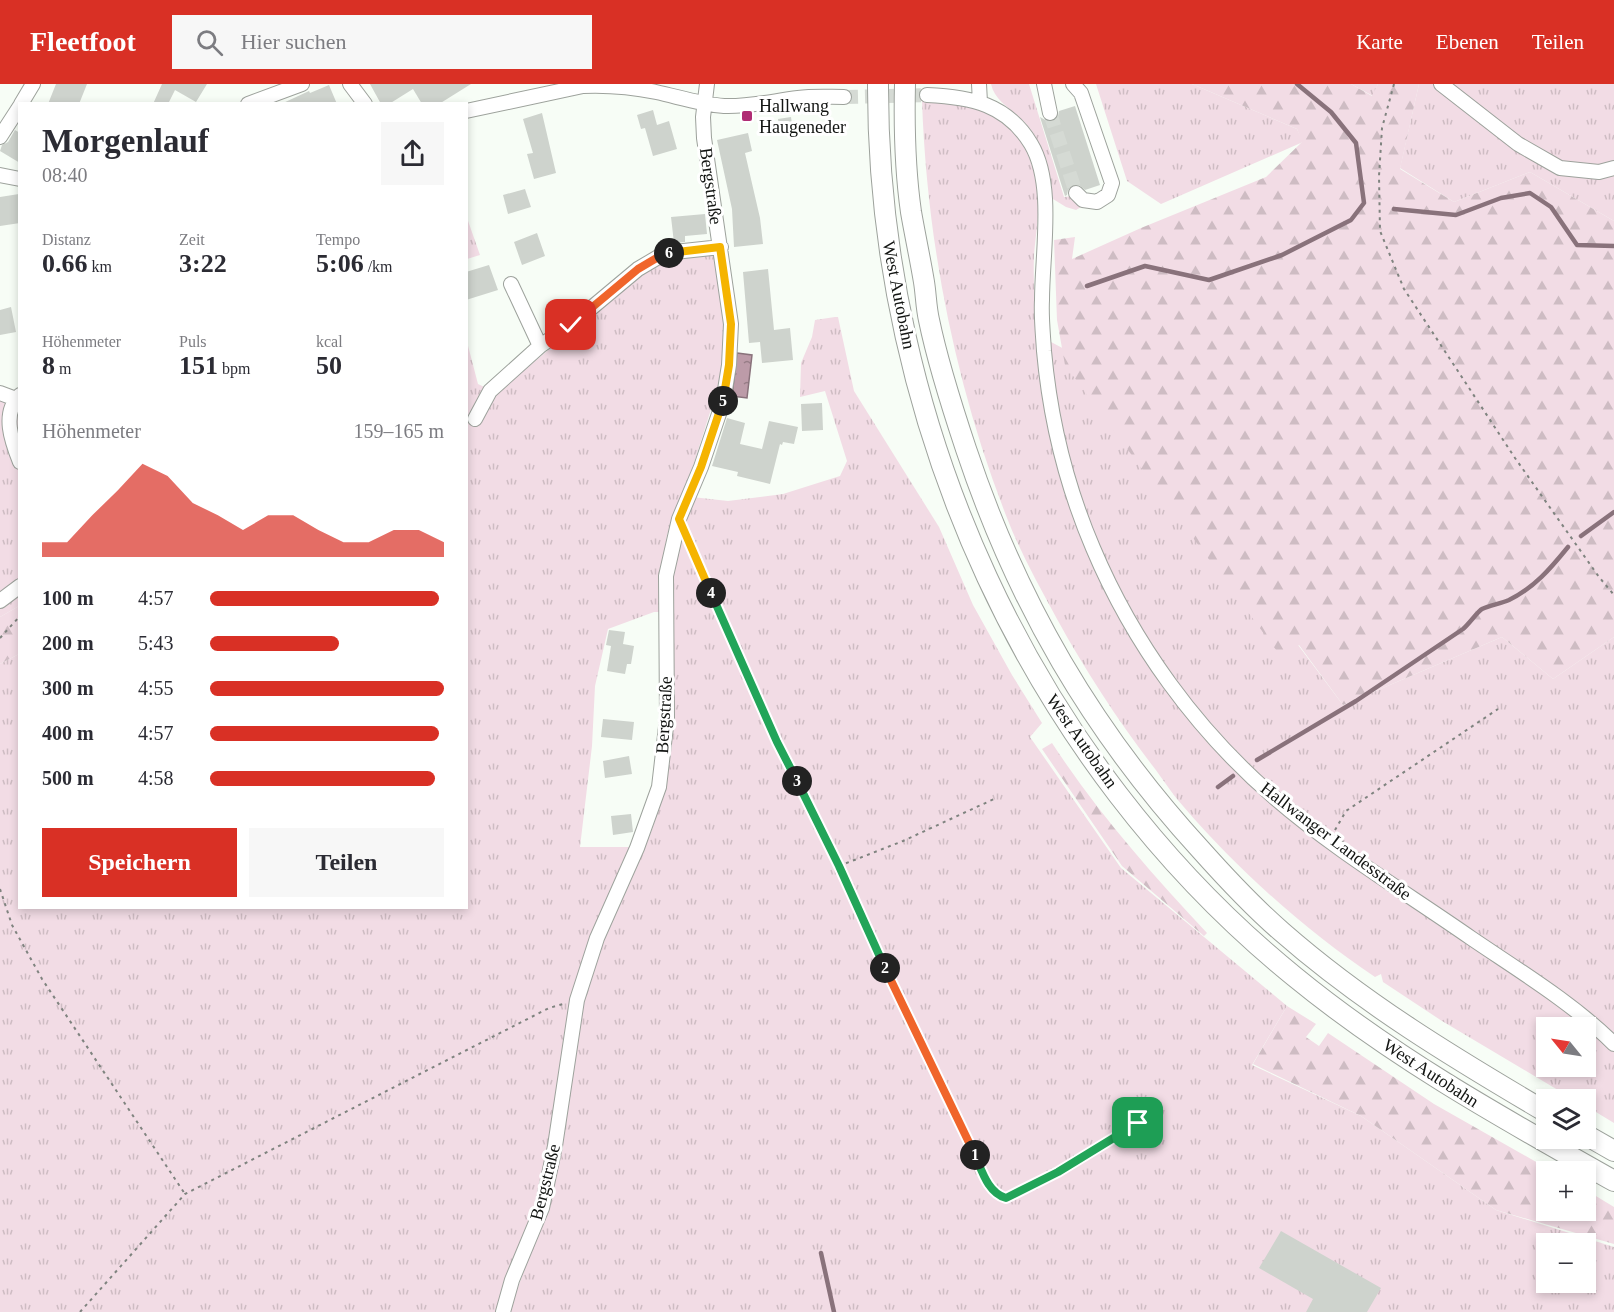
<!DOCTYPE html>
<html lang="de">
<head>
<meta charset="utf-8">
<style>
	body { margin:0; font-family:"Times New Roman",serif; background:#f7f7f7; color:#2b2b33; height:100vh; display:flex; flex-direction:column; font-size:22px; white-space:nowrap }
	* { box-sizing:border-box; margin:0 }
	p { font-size:20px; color:#7c7c81 }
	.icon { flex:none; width:33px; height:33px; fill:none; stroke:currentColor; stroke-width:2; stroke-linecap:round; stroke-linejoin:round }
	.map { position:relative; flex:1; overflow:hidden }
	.sheet { position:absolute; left:18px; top:18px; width:450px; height:807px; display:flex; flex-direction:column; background:#fff; border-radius:0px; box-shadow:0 3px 9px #0003 }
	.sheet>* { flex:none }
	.needle { width:39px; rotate:300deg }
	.buttons { position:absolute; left:1536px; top:933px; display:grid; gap:12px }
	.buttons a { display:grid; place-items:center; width:60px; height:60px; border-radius:0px; background:#fff; box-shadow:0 3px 9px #0003; font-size:30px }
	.pin { position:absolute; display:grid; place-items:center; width:51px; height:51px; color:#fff; margin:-26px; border-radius:12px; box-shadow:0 3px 9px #0006 }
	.km { position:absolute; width:30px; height:30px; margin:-15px; border-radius:50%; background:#222; color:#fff; font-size:16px; line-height:30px; text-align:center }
	.round { display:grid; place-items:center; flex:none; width:63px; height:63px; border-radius:0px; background:#f7f7f7 }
	.summary { display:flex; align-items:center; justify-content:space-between; height:102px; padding:0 24px }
	h1 { font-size:33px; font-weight:800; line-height:45px }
	.stats { display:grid; grid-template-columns:repeat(3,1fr); gap:9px; height:102px; padding:6px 24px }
	.stats div { display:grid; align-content:center }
	.stats b { font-size:26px; font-weight:800 }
	.stats small { font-size:16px; font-weight:400 }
	.stats p { font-size:16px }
	.chart { height:168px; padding:12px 24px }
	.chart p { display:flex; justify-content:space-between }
	.chart svg { width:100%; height:108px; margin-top:6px; fill:#d93025; opacity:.7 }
	.cta { display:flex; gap:12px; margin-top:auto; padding:12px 24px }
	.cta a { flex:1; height:69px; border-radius:0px; background:#d93025; color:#fff; font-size:24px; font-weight:800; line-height:69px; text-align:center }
	.cta a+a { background:#f7f7f7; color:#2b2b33 }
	ul { padding:0 24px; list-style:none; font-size:20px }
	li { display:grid; grid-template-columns:96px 72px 1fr; align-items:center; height:45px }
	li i { height:15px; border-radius:8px; background:#d93025 }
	header { display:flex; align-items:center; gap:36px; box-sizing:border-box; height:84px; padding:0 30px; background:#d93025; color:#fff }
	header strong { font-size:28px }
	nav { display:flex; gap:33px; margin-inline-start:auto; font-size:21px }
	.search { width:420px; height:54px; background:#f7f7f7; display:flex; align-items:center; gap:15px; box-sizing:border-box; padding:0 21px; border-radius:0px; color:#7c7c81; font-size:22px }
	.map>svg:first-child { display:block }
	.grass { fill:url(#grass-tufts); fill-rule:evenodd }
	.forest { fill:url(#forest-firs) }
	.water { fill:url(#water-ripples); stroke:#89727b; stroke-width:1.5 }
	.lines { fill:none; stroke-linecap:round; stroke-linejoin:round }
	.stream { stroke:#89727b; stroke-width:4.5 }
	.building { fill:#ced3cd }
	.minor-tunnel { stroke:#d5dad4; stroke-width:14; stroke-dasharray:14 7; stroke-linecap:butt }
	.minor-casing { stroke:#9da29c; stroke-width:16 }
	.highway-casing { stroke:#9da29c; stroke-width:22 }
	.path { stroke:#7f837f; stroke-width:2; stroke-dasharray:3 4.5; stroke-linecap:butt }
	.minor { stroke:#fff; stroke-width:14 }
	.highway { stroke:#fff; stroke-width:20 }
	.split-1-casing { stroke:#fff; stroke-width:12 }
	.split-2-casing { stroke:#fff; stroke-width:12 }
	.split-3-casing { stroke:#fff; stroke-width:12 }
	.split-4-casing { stroke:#fff; stroke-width:12 }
	.split-5-casing { stroke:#fff; stroke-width:12 }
	.split-6-casing { stroke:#fff; stroke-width:12 }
	.split-7-casing { stroke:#fff; stroke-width:12 }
	.split-1 { stroke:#22a559; stroke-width:8 }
	.split-2 { stroke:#f0652b; stroke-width:8 }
	.split-3 { stroke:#22a559; stroke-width:8 }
	.split-4 { stroke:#22a559; stroke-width:8 }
	.split-5 { stroke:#f5b400; stroke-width:8 }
	.split-6 { stroke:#f5b400; stroke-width:8 }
	.split-7 { stroke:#f0652b; stroke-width:8 }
	.poi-dot { fill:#b02c74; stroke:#fff; stroke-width:2 }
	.labels { text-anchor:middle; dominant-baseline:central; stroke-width:6; stroke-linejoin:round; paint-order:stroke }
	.poi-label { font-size:18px; fill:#121412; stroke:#fff; text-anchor:start }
	.street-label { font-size:18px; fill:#121412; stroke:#fff }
</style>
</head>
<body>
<header>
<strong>Fleetfoot</strong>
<div class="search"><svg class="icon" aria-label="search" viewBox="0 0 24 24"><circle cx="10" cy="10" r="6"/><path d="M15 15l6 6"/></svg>Hier suchen</div>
<nav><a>Karte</a><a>Ebenen</a><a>Teilen</a></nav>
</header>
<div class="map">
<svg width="1614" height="1228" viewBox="0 0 1614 1228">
	<defs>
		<pattern id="grass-tufts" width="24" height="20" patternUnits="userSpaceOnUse" patternTransform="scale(1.5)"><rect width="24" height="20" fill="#f2dce5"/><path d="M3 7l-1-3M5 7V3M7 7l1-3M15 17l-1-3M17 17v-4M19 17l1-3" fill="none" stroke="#cebcc3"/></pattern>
		<pattern id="forest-firs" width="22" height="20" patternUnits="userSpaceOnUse" patternTransform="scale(1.5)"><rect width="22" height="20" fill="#f2dce5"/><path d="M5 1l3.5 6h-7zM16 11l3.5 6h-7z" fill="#cebcc3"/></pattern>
		<pattern id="water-ripples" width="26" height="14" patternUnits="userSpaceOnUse" patternTransform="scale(1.5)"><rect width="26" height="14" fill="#bc9ba8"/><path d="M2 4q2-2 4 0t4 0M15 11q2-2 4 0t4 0" fill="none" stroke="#977d87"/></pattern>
	</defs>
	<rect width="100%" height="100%" fill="#f7fdf6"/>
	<path class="grass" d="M991 0H1029L1064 113 1072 112 1081 123 1076 126 1066 123 1053 115C1049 88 1045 62 1027 41 1016 27 995 19 991 0Z
		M1096 0H1192L1297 45 1303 58 1161 120 1127 97Z
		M1351 0H1378L1373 12Z
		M1419 0H1614V137L1530 88 1454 118 1400 84Z
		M922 17C946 19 973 19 994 31 1027 51 1039 89 1038 126 1038 141 1035 156 1034 172 1033 198 1035 224 1036 250L1085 276 1343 621 1502 553 1553 595 1614 553V1039L1586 1022V1016L1573 1015 1442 937 1383 898 1381 890 1375 893C1306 847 1237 785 1183 722 1172 710 1163 695 1152 681 1117 635 1085 586 1057 535 1039 502 1020 468 1007 434 955 301 927 159 922 17ZM1546 944H1586V982H1546Z
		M467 134 480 171 467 175H466Z
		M706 168 716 174 724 245 723 274 718 303 694 379 667 451 660 497 659 528H654L608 545 595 602 592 662 580 763H631C612 806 590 848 577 893 561 949 562 1007 551 1064 540 1121 517 1174 497 1228H0V580L19 570 20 824H466L467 258 478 300 497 309 639 190 669 174Z
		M835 233H838L854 307 939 443 973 521 1012 591 1042 639 1030 653 1121 784 1287 922 1252 981 1361 1032 1496 1126 1614 1163V1228H509L553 1107 561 1063 578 933 602 859 652 746 663 708 671 660 673 609 671 500 674 476 692 413 728 417 783 410 840 392 847 377 825 307 800 313 801 279 812 253 815 236ZM1546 1160H1586V1198H1546Z
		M19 312V522L0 533V315Z"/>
	<path class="forest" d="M1192 0H1351L1372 12 1378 0H1419L1400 85 1454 118 1530 88 1614 137V553L1553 595 1502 553 1343 621 1299 561 1282 574 1065 281 1057 236 1054 156 1075 153 1072 175 1141 144 1266 93 1302 58 1297 45Z
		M19 522V570L0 580V533Z
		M1052 659C1097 728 1151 789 1207 849L1204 852 1122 782 1042 665Z
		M1287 922 1316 940 1306 953 1319 962 1328 949 1434 1020 1552 1087 1546 1088V1126H1586V1106L1614 1123V1160L1496 1126 1361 1032 1253 980Z"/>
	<path class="water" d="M737 269 752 271 747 314 732 312Z"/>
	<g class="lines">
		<path class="stream" d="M1394 125 1456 131 1501 114 1530 109 1551 123 1577 161 1614 162
			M1087 202 1145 182 1209 196 1282 171 1351 136 1364 119 1356 59 1331 28 1297 0
			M1581 452 1614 428
			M1257 676 1356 617 1463 545C1469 540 1478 527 1482 525 1490 521 1500 520 1509 516 1534 504 1551 484 1568 463
			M1218 703 1233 692
			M821 1169 834 1228"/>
	</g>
	<path class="building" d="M56 0H87L79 20H48Z
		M162 0H207L196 18 175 6 168 20H153Z
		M370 0H471L439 20H422L413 5 389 20H381Z
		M329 1 337 20H281L309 7 310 9Z
		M1075 22 1100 101 1085 106 1079 101H1073L1068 106 1067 111 1065 112 1040 33 1047 37 1052 38 1058 32 1059 27Z
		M653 26 657 41 669 37 677 65 653 72 645 44 641 45 637 31Z
		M542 29 556 89 534 95 527 70 533 69 523 35Z
		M791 33 793 47 780 49 778 35Z
		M15 46 20 49V79L0 67 2 61 8 58Z
		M748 49 752 67 745 69 760 134 763 160 734 163 732 125 717 56Z
		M525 105 531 123 508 130 503 111Z
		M19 110 20 139 0 142V113Z
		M705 130 707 150 685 152V158L674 159 671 133Z
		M537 149 545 172 522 181 514 158Z
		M489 181 498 206 466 216V188Z
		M768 185 774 246 790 244 793 276 762 279 760 258 749 259 743 188Z
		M11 223 16 248 0 251V226Z
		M822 319 823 346 802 347 801 320Z
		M727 334 745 339 740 360 762 365 769 337 798 343 794 360 783 358 782 361 780 360 770 400 737 392 738 388 712 382Z
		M609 546 625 548 623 560 634 562 631 580H627L625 590 607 587 611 562 606 561Z
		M603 635 634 638 632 656 601 653Z
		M629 672 632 690 605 694 603 677Z
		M631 730 633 748 613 751 611 732Z
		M1281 1147 1381 1204 1367 1228H1306L1313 1215 1259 1184Z"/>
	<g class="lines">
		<path class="minor-tunnel" d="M844 13 927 11
			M1050 29 1076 109"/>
		<defs>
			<path id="minor" d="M350 0 365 20
				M979 0 980 18
				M1044 0 1050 29
				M1073 0 1081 9 1112 99 1108 111 1097 118 1083 116 1076 109
				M1441 0 1518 60 1560 84 1599 88 1614 84
				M927 11C971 13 1007 20 1031 60 1055 100 1042 170 1042 216 1041 233 1043 250 1044 267 1050 334 1067 403 1093 464 1133 559 1196 646 1275 714 1335 766 1405 808 1471 854 1518 886 1574 920 1614 960
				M21 20 33 0
				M248 20 302 0
				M466 27 583 2C608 1 632 3 656 8 679 13 700 20 724 22 750 23 773 17 798 14 813 12 828 13 844 13
				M0 53 20 22
				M0 91 20 95
				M511 200 540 262
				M0 309 16 315
				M20 311C1 329 12 358 20 378
				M475 335 490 307 540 262 571 241 638 185 665 169 721 163
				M0 517 20 502
				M503 1228 512 1196 542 1124 555 1062 577 916 597 854 637 764 659 703 667 634 666 492 679 435 701 383 723 318 729 281 731 240 704 54 703 33 707 0"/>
			<path id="highway" d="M878 0C877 339 1031 679 1295 893 1394 974 1504 1035 1614 1097
				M905 0C904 42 905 86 911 128 915 151 920 174 924 198 926 210 926 223 929 236 938 280 952 323 966 365 1017 518 1092 647 1201 766 1226 794 1253 823 1282 848 1363 919 1454 974 1546 1028
				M1586 1051 1614 1067"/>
		</defs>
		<use href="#minor" class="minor-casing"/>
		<use href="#highway" class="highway-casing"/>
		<path class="path" d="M1394 0 1382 44 1379 92 1380 147 1404 205 1515 374 1599 493 1614 511
			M688 457 777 658 839 782 909 937 991 1104C997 1111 1003 1115 1012 1112L1058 1088 1138 1039
			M0 554 20 532
			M1335 746 1346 727 1498 625
			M839 782 903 757 994 715
			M0 805 12 841 42 895 185 1110
			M80 1228 185 1110 549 924 563 920"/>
		<use href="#minor" class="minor"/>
		<use href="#highway" class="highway"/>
	</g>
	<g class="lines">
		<defs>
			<path id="split-1" d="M975 1071C982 1087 988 1109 1006 1114L1058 1088 1138 1039"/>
			<path id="split-2" d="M885 884 975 1071"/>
			<path id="split-3" d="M797 697 839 782 885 884"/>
			<path id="split-4" d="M711 509 777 658 797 697"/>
			<path id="split-5" d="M711 509 679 435 701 383 723 317"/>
			<path id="split-6" d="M669 169 720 163 731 240 729 281 723 317"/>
			<path id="split-7" d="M571 241 638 185 665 169H669"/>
		</defs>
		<use href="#split-1" class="split-1-casing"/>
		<use href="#split-2" class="split-2-casing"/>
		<use href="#split-3" class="split-3-casing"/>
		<use href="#split-4" class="split-4-casing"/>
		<use href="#split-5" class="split-5-casing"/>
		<use href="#split-6" class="split-6-casing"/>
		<use href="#split-7" class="split-7-casing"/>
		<use href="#split-1" class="split-1"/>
		<use href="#split-2" class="split-2"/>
		<use href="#split-3" class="split-3"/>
		<use href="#split-4" class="split-4"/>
		<use href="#split-5" class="split-5"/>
		<use href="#split-6" class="split-6"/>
		<use href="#split-7" class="split-7"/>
	</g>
	<rect class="poi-dot" x="741" y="26" width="12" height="12" rx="3"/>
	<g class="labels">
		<g class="poi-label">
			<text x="759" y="22">Hallwang<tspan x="759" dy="21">Haugeneder</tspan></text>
		</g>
		<g class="street-label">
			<text transform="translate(711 102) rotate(82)">Bergstraße</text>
			<text transform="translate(899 211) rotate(79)">West Autobahn</text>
			<text transform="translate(664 631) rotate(-87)">Bergstraße</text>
			<text transform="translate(1082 657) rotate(55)">West Autobahn</text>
			<text transform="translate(1336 757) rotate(37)">Hallwanger Landesstraße</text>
			<text transform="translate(1431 989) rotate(33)">West Autobahn</text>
			<text transform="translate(545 1098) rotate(-76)">Bergstraße</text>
		</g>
	</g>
</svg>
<div class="buttons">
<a><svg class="needle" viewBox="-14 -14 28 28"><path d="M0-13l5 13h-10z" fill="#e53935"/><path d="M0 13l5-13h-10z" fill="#7c7c81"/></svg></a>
<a><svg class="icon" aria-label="layers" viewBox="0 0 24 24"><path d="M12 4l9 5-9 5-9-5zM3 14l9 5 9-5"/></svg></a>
<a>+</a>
<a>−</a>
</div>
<div class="pin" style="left:1138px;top:1039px;background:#1e9e55"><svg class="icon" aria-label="arrive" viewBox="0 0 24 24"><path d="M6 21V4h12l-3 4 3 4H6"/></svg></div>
<div class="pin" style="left:571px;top:241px;background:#d93025"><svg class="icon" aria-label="check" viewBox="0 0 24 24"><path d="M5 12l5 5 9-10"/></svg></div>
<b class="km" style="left:975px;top:1071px">1</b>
<b class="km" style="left:885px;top:884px">2</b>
<b class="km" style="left:797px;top:697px">3</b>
<b class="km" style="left:711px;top:509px">4</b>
<b class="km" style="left:723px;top:317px">5</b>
<b class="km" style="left:669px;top:169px">6</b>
<section class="sheet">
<div class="summary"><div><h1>Morgenlauf</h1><p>08:40</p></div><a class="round"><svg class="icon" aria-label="share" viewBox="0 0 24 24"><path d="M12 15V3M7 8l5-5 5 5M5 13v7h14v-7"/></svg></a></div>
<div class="stats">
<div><p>Distanz</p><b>0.66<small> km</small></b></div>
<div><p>Zeit</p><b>3:22</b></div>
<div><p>Tempo</p><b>5:06<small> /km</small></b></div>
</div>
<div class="stats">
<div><p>Höhenmeter</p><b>8<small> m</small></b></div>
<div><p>Puls</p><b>151<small> bpm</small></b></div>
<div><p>kcal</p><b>50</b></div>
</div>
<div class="chart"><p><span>Höhenmeter</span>159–165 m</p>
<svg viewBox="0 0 160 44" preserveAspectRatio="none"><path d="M0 44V38L10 38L20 27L30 17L40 6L50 11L60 22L70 27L80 33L90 27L100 27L110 33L120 38L130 38L140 33L150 33L160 38V44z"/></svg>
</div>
<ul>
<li><b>100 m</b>4:57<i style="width:98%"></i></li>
<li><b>200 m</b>5:43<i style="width:55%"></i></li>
<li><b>300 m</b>4:55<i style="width:100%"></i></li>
<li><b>400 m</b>4:57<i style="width:98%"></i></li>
<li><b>500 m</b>4:58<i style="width:96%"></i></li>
</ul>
<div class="cta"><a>Speichern</a><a>Teilen</a></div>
</section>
</div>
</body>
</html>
